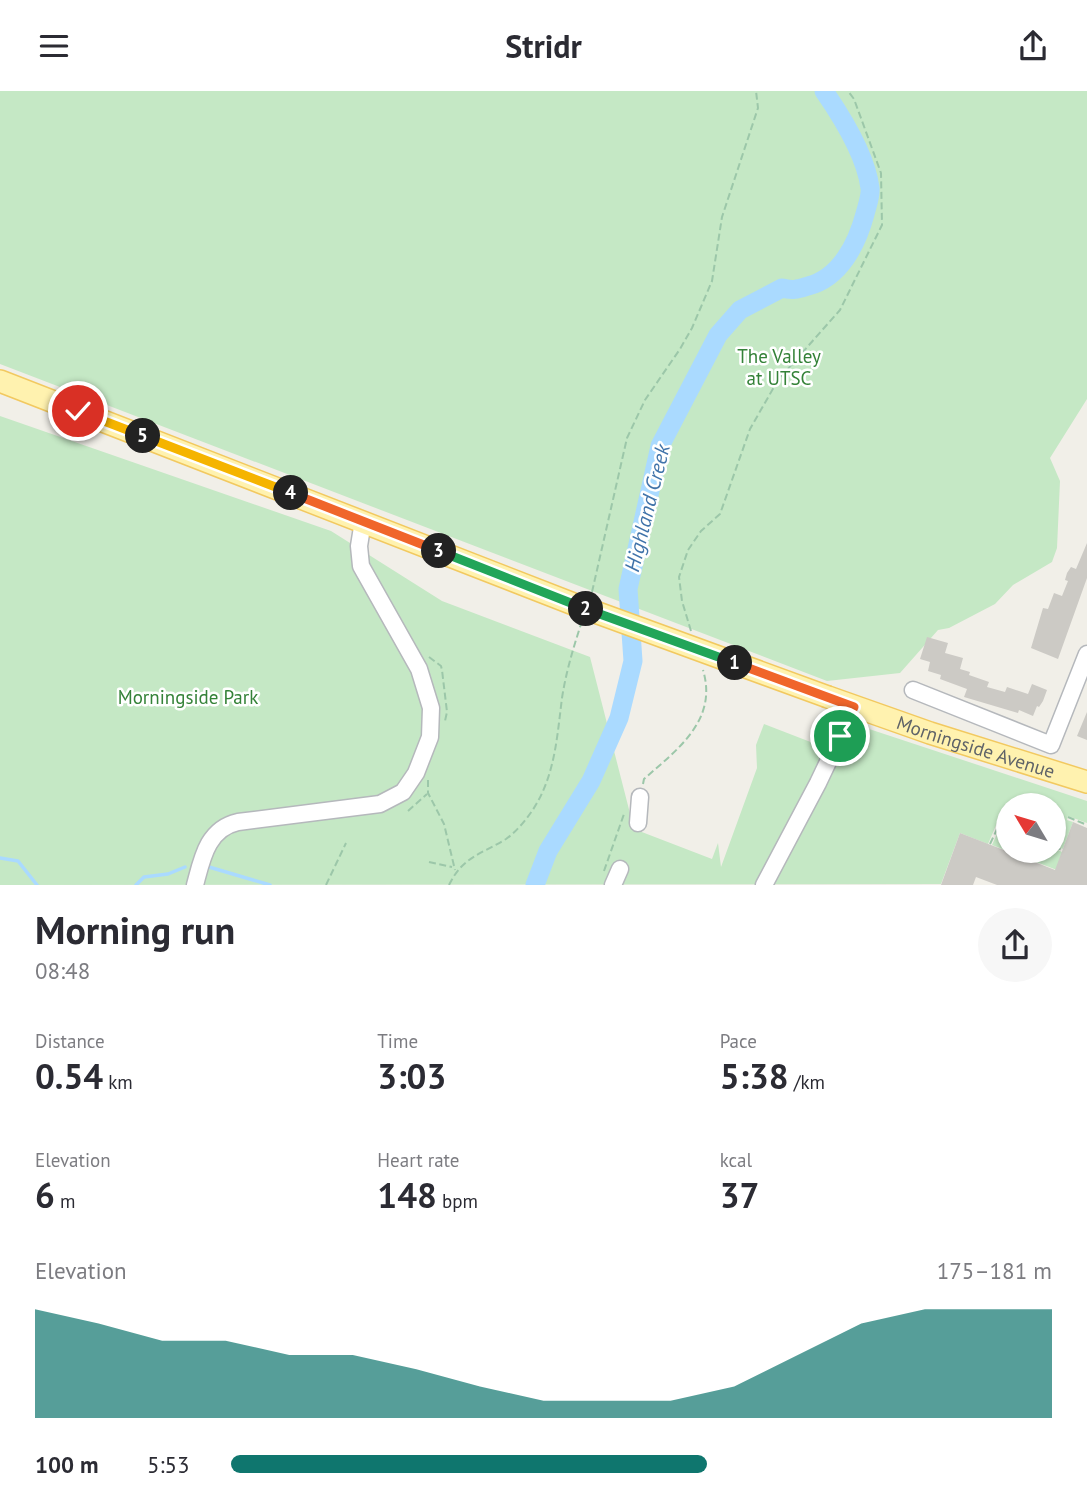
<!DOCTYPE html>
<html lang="en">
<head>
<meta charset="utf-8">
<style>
	body { margin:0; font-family:"PT Sans",sans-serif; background:#f7f7f7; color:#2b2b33; height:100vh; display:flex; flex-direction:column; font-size:26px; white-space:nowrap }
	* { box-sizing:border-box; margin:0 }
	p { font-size:23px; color:#7c7c81 }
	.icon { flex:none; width:38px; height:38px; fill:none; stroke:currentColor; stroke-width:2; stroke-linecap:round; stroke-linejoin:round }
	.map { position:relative; height:794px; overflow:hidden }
	.drawer { display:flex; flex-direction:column; background:#fff; flex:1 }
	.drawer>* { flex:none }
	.needle { width:46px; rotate:308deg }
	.buttons { position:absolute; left:996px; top:702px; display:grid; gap:14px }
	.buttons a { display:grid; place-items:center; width:70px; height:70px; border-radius:50%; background:#fff; box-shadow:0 2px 5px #0004; font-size:35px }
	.pin { position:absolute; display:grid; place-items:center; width:60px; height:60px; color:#fff; margin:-30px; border:4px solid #fff; border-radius:50%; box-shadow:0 2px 7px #0007 }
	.km { position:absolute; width:35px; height:35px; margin:-18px; border-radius:50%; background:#222; color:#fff; font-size:19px; line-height:35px; text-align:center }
	.round { display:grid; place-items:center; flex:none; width:74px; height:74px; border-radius:37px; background:#f7f7f7 }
	.overview { display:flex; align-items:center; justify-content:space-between; height:119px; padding:0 35px }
	h1 { font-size:38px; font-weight:600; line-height:52px }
	.stats { display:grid; grid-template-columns:repeat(3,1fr); gap:10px; height:119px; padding:7px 35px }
	.stats div { display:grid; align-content:center }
	.stats b { font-size:35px; font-weight:600 }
	.stats small { font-size:19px; font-weight:400 }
	.stats p { font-size:19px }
	.chart { height:196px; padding:14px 35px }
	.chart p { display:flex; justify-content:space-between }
	.chart svg { width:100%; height:126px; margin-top:7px; fill:#0f766e; opacity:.7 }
	ul { padding:0 35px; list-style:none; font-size:23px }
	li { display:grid; grid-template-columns:112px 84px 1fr; align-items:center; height:52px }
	li i { height:18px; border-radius:9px; background:#0f766e }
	header { display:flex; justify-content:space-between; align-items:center; height:91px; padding:0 35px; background:#fff; font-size:32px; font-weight:600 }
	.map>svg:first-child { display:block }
	.green { fill:#c5e8c5 }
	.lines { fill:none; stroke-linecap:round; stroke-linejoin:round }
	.stream { stroke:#aadaff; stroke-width:3.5 }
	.river { stroke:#aadaff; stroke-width:19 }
	.building { fill:#cccac5 }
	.minor-casing { stroke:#b5b8bc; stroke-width:19 }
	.major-casing { stroke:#f2c960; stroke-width:24 }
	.path { stroke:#9cc7a9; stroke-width:2; stroke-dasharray:7 3.5; stroke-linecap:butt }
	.minor { stroke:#fff; stroke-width:16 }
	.major { stroke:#fff2af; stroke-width:21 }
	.major-bridge-casing { stroke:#f2c960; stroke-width:24; stroke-linecap:butt }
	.major-bridge { stroke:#fff2af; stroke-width:21 }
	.split-1-casing { stroke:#fff; stroke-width:14 }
	.split-2-casing { stroke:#fff; stroke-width:14 }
	.split-3-casing { stroke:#fff; stroke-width:14 }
	.split-4-casing { stroke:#fff; stroke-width:14 }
	.split-5-casing { stroke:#fff; stroke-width:14 }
	.split-6-casing { stroke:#fff; stroke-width:14 }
	.split-1 { stroke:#f0652b; stroke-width:9 }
	.split-2 { stroke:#22a559; stroke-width:9 }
	.split-3 { stroke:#22a559; stroke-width:9 }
	.split-4 { stroke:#f0652b; stroke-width:9 }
	.split-5 { stroke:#f5b400; stroke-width:9 }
	.split-6 { stroke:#f5b400; stroke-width:9 }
	.labels { text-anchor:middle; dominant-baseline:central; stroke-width:5; stroke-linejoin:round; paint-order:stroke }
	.park-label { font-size:19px; fill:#348238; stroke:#fff }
	.street-label { font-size:19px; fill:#5f6368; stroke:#fff }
	.water-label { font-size:21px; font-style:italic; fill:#4174aa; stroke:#fff }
</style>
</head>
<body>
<header><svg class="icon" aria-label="menu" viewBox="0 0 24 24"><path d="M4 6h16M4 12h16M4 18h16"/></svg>Stridr<svg class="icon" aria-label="share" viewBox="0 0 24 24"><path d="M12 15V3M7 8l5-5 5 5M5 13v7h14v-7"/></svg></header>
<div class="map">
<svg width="1087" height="794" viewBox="0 0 1087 794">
	<rect width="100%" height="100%" fill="#f1efe8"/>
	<path class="green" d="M0 0H1087V308L1050 367 1060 390 1057 457 1052 471 1013 494 995 513 949 537 938 539 900 582 827 590 0 273Z
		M0 325 331 440 442 510 590 566 634 738 712 768 718 752 721 776 757 677 756 654 764 633 839 662 848 641 857 634 1087 710V732L1068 725 1067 729 1073 731 1063 758 1054 754V714H1008V736L997 732 988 753 960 742 941 793 0 794Z
		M1000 736 1008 739V760H1054V757L1062 761 1083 789 992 754Z"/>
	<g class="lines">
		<path class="stream" d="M0 767 18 770 37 794
			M209 776 270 794
			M136 794 144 786 168 783 185 776"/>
		<path class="river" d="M535 794 548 760 591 690 619 627 633 570 628 498 660 355 718 244 740 219 782 197C793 200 798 198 808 195 840 187 857 153 865 123 867 115 871 105 870 97 866 65 842 26 824 0"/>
	</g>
	<path class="building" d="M1087 452V487L1058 568 1031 557 1043 517 1048 518 1054 502 1062 505 1068 490 1065 489 1067 482 1071 476 1076 478Z
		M927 546 948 552 945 562 963 567 960 578 970 581 969 584 989 591 987 596 1005 601 1007 596 1028 603 1032 593 1047 599 1043 610 1039 616 1037 615 1033 625 1019 619 1018 622 964 606 967 598 940 588 941 584 928 580 930 571 920 568Z
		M1087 621V649L1077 645Z
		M1073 731 1087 737V794H997L976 786 973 794H941L960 742 1055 779Z"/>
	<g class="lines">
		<defs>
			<path id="minor" d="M913 599 1051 654 1087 563
				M638 732 640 706
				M195 794C202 768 207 738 238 731L380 713 403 701 416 682 430 646 431 617 419 578 361 475 359 455 363 430
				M613 794 620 778
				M764 794 818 692 854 616"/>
			<g id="major">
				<path d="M0 290 576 514"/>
				<path id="s1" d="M828 606 930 642 1087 691"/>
			</g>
		</defs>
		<use href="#minor" class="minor-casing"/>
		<use href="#major" class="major-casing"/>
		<path class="path" d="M592 501 627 347 645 309 680 258 692 237 712 190 722 126 758 17 756 0
			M691 540 682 510 679 486 688 459 701 440 720 423 750 338 778 289 840 219 882 134 881 82 854 8 848 0
			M429 566 441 575 442 579 447 621 445 630
			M428 689V702L444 733 455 779
			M643 693 644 688C678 658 718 629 703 579
			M408 720 427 703
			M1068 726 1087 734
			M990 753 999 734 1008 738
			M1054 756 1063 759
			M429 771 452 776
			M604 780 624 723
			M326 794 346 752
			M449 794C463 765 482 763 506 748 516 741 525 730 532 720 555 686 557 646 562 607 566 581 573 558 581 533"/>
		<use href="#minor" class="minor"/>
		<use href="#major" class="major"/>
		<defs>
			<path id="major-bridge" d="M576 514 828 606"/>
		</defs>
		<use href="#major-bridge" class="major-bridge-casing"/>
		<use href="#major-bridge" class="major-bridge"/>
	</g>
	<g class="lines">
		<defs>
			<path id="split-1" d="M735 572 854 616 840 645"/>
			<path id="split-2" d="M586 518 735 572"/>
			<path id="split-3" d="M439 460 586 518"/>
			<path id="split-4" d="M291 402 439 460"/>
			<path id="split-5" d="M143 345 291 402"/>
			<path id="split-6" d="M78 320 143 345"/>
		</defs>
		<use href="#split-1" class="split-1-casing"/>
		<use href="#split-2" class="split-2-casing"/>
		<use href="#split-3" class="split-3-casing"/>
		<use href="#split-4" class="split-4-casing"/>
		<use href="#split-5" class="split-5-casing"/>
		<use href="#split-6" class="split-6-casing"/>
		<use href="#split-1" class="split-1"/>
		<use href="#split-2" class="split-2"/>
		<use href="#split-3" class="split-3"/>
		<use href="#split-4" class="split-4"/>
		<use href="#split-5" class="split-5"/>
		<use href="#split-6" class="split-6"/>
	</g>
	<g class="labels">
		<g class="park-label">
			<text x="779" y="265">The Valley<tspan x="779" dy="22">at UTSC</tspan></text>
			<text x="188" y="606">Morningside Park</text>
		</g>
		<g class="street-label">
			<text stroke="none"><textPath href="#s1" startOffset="156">Morningside Avenue</textPath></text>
		</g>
		<g class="water-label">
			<text transform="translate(647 417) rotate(-76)">Highland Creek</text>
		</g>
	</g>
</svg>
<div class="buttons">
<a><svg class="needle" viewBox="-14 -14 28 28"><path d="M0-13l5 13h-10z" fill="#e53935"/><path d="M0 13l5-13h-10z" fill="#7c7c81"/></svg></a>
</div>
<div class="pin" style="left:840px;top:645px;background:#1e9e55"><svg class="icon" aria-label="arrive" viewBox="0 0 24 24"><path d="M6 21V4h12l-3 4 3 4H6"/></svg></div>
<div class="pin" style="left:78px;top:320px;background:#d93025"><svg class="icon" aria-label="check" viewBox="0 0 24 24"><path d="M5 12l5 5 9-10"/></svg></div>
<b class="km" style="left:735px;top:572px">1</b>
<b class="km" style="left:586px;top:518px">2</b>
<b class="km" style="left:439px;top:460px">3</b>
<b class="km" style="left:291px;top:402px">4</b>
<b class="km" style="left:143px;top:345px">5</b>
</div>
<section class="drawer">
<div class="overview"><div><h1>Morning run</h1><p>08:48</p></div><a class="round"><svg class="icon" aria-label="share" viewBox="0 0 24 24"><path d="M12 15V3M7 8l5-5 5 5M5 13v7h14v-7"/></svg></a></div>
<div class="stats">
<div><p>Distance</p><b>0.54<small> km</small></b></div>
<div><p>Time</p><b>3:03</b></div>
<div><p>Pace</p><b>5:38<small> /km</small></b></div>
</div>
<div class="stats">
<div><p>Elevation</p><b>6<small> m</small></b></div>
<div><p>Heart rate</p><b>148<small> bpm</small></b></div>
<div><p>kcal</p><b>37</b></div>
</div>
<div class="chart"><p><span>Elevation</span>175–181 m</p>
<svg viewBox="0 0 160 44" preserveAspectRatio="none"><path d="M0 44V6L10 11L20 17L30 17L40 22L50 22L60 27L70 33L80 38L90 38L100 38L110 33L120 22L130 11L140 6L150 6L160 6V44z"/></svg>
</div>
<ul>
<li><b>100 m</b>5:53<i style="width:58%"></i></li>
</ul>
</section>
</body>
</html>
